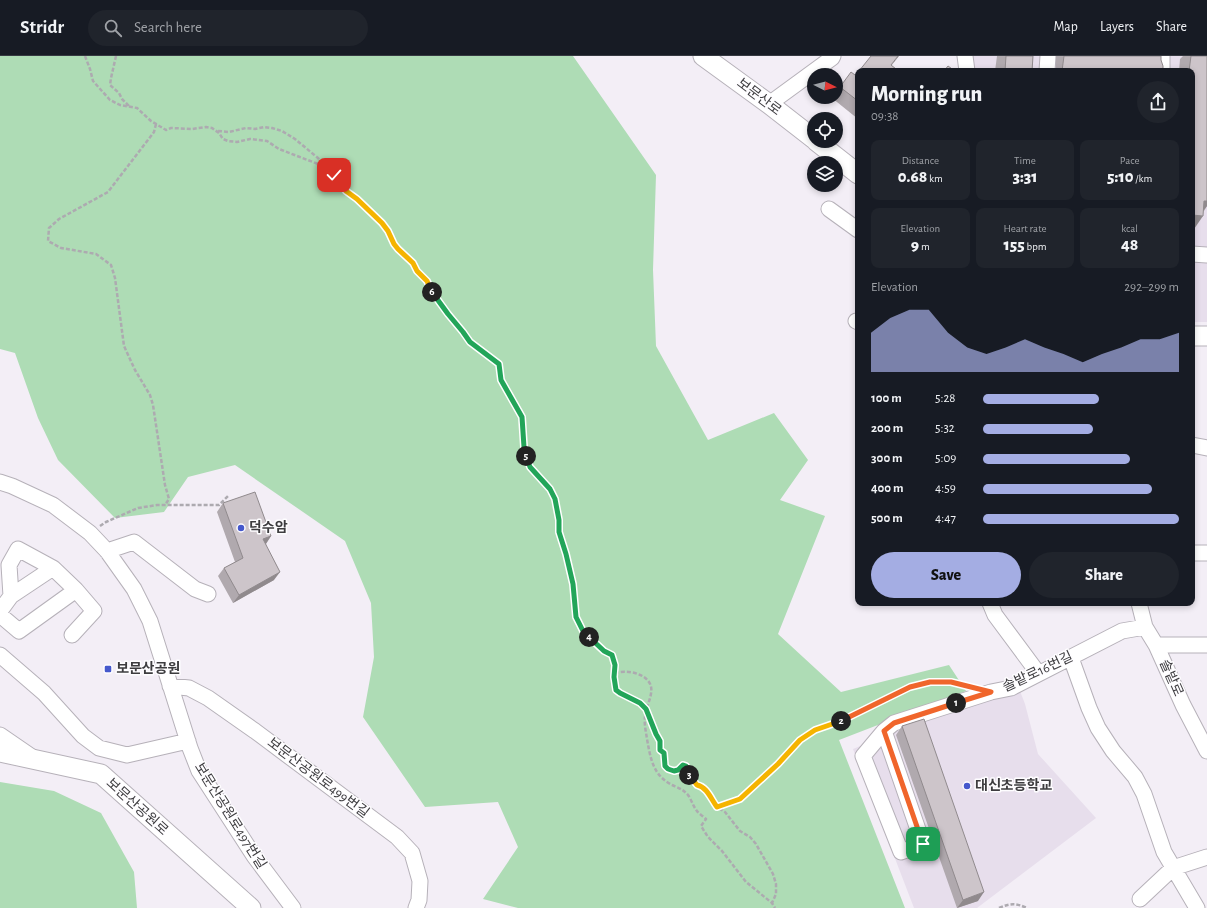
<!DOCTYPE html>
<html lang="en">
<head>
<meta charset="utf-8">
<style>
	body { margin:0; font-family:"Alegreya Sans","Noto Sans KR",sans-serif; background:#20242c; color:#f1f3f6; height:100vh; display:flex; flex-direction:column; font-size:15px; white-space:nowrap }
	* { box-sizing:border-box; margin:0 }
	p { font-size:13px; color:#9ea1a6 }
	.icon { flex:none; width:22px; height:22px; fill:none; stroke:currentColor; stroke-width:2; stroke-linecap:round; stroke-linejoin:round }
	.map { position:relative; flex:1; overflow:hidden }
	.sheet { position:absolute; left:855px; top:12px; width:340px; height:538px; display:flex; flex-direction:column; background:#171b24; border-radius:8px; box-shadow:0 2px 6px #0003 }
	.sheet>* { flex:none }
	.needle { width:26px; rotate:96deg }
	.buttons { position:absolute; left:807px; top:12px; display:grid; gap:8px }
	.buttons a { display:grid; place-items:center; width:36px; height:36px; border-radius:50%; background:#171b24; box-shadow:0 2px 6px #0003; font-size:20px }
	.pin { position:absolute; display:grid; place-items:center; width:34px; height:34px; color:#fff; margin:-17px; border-radius:8px; box-shadow:0 2px 6px #0006 }
	.km { position:absolute; width:20px; height:20px; margin:-10px; border-radius:50%; background:#222; color:#fff; font-size:11px; line-height:20px; text-align:center }
	.round { display:grid; place-items:center; flex:none; width:42px; height:42px; border-radius:21px; background:#20242c }
	.summary { display:flex; align-items:center; justify-content:space-between; height:68px; padding:0 16px }
	h1 { font-size:22px; font-weight:800; line-height:30px }
	.metrics { display:grid; grid-template-columns:repeat(3,1fr); gap:6px; height:68px; padding:4px 16px }
	.metrics div { display:grid; align-content:center; border-radius:8px; background:#20242c; text-align:center }
	.metrics b { font-size:17px; font-weight:800 }
	.metrics small { font-size:11px; font-weight:400 }
	.metrics p { font-size:11px }
	.chart { height:112px; padding:8px 16px }
	.chart p { display:flex; justify-content:space-between }
	.chart svg { width:100%; height:72px; margin-top:4px; fill:#a4ade3; opacity:.7 }
	.button { display:flex; gap:8px; margin-top:auto; padding:8px 16px }
	.button a { flex:1; height:46px; border-radius:24px; background:#a4ade3; color:#111; font-size:16px; font-weight:800; line-height:46px; text-align:center }
	.button a+a { background:#20242c; color:#f1f3f6 }
	ul { padding:0 16px; list-style:none; font-size:13px }
	li { display:grid; grid-template-columns:64px 48px 1fr; align-items:center; height:30px }
	li i { height:10px; border-radius:5px; background:#a4ade3 }
	header { display:flex; align-items:center; gap:24px; box-sizing:border-box; height:56px; padding:0 20px; background:#171b24; border-bottom:1px solid #363941 }
	header strong { font-size:19px }
	nav { display:flex; gap:22px; margin-inline-start:auto; font-size:14px }
	.search { width:280px; height:36px; background:#20242c; display:flex; align-items:center; gap:10px; box-sizing:border-box; padding:0 14px; border-radius:22px; color:#9ea1a6; font-size:15px }
	.map>svg:first-child { display:block }
	.built { fill:#e7deec }
	.green { fill:#aedcb5 }
	.lines { fill:none; stroke-linecap:round; stroke-linejoin:round }
	.minor-casing { stroke:#b6b1b9; stroke-width:17 }
	.major-casing { stroke:#b6b1b9; stroke-width:21 }
	.path { stroke:#adaab0; stroke-width:2.5; stroke-dasharray:4 2; stroke-linecap:butt }
	.minor { stroke:#fff; stroke-width:15 }
	.major { stroke:#fff; stroke-width:19 }
	.wall { fill:#b0a9ae }
	.shaded-wall { fill:#908a8d }
	.building { fill:#cdc5ca; stroke:#908a8d }
	.split-1-casing { stroke:#fff; stroke-width:8 }
	.split-2-casing { stroke:#fff; stroke-width:8 }
	.split-3-casing { stroke:#fff; stroke-width:8 }
	.split-4-casing { stroke:#fff; stroke-width:8 }
	.split-5-casing { stroke:#fff; stroke-width:8 }
	.split-6-casing { stroke:#fff; stroke-width:8 }
	.split-7-casing { stroke:#fff; stroke-width:8 }
	.split-1 { stroke:#f0652b; stroke-width:5 }
	.split-2 { stroke:#f0652b; stroke-width:5 }
	.split-3 { stroke:#f5b400; stroke-width:5 }
	.split-4 { stroke:#22a559; stroke-width:5 }
	.split-5 { stroke:#22a559; stroke-width:5 }
	.split-6 { stroke:#22a559; stroke-width:5 }
	.split-7 { stroke:#f5b400; stroke-width:5 }
	.poi-dot { fill:#4558cc; stroke:#fefdff; stroke-width:1.5 }
	.labels { text-anchor:middle; dominant-baseline:central; stroke-width:3; stroke-linejoin:round; paint-order:stroke }
	.street-label { font-size:14px; fill:#3d3c3f; stroke:#fefdff }
	.poi-label { font-size:14px; font-weight:bold; fill:#3d3c3f; stroke:#fefdff; text-anchor:start }
</style>
</head>
<body>
<header>
<strong>Stridr</strong>
<div class="search"><svg class="icon" aria-label="search" viewBox="0 0 24 24"><circle cx="10" cy="10" r="6"/><path d="M15 15l6 6"/></svg>Search here</div>
<nav><a>Map</a><a>Layers</a><a>Share</a></nav>
</header>
<div class="map">
<svg width="1207" height="852" viewBox="0 0 1207 852">
	<rect width="100%" height="100%" fill="#f3eef6"/>
	<path class="built" d="M971 0H1207V266H1192V15H973Z
		M1020 635 1025 648 1038 698 1096 762 977 852H914L853 693 969 645Z"/>
	<path class="green" d="M0 0H573L656 119 653 214 656 290 708 384 774 357 808 404 780 444 825 460 778 578 841 636 949 609 966 635 839 684 905 852H518L483 843 518 791 498 746 425 751 363 661 374 601 371 547 345 485 235 409 188 421 164 456 115 462 58 404 38 362 15 297 0 293Z
		M0 726 54 735 101 757 134 816 137 852H0Z"/>
	<g class="lines">
		<defs>
			<path id="minor" d="M965 0 967 15
				M1047 15 1048 0
				M1162 15V0
				M769 48 832 2 833 0
				M829 153 858 174
				M1192 198 1207 199
				M856 265 858 266
				M1192 389 1207 392
				M0 426 12 430 53 449 90 477 107 495 134 533 150 565 190 692 199 715 254 800 293 852
				M107 495 134 486 195 533 208 538
				M1192 497H1207
				M11 540 53 512
				M990 547 995 559 1038 617
				M1139 547 1145 571 1156 589 1183 649 1207 695
				M0 555 11 540 9 509 18 493 53 512 76 534 19 575 0 559
				M72 579 94 555 76 534
				M1156 589H1207
				M0 599 44 637 83 680 99 692 127 699 188 685
				M1071 602 1089 652 1098 672 1113 695 1135 721 1144 738 1164 796 1197 852
				M170 630 189 632 208 642 255 675 397 781 412 797 420 825 419 844 416 852
				M884 675 863 700 901 796 923 788 884 675 894 667 991 636 1011 632 1122 575 1145 571
				M0 679 32 701
				M1140 843 1173 812 1207 801"/>
			<path id="major" d="M703 0 769 48 814 83
				M816 85 858 118
				M1192 280H1207
				M0 696 101 718 251 852"/>
		</defs>
		<use href="#minor" class="minor-casing"/>
		<use href="#major" class="major-casing"/>
		<path class="path" d="M85 0 90 13 93 25 110 44 120 49 137 52 151 65 166 74 171 72 192 73 206 71 212 72 219 77 223 83 228 85 237 86 250 83 267 85 279 93 318 108 328 114 340 126 346 135 357 143 382 167 388 175 394 188 398 193 413 207 417 215 427 225 431 235 448 258 463 276 470 286 499 307 501 324 522 361 524 391 530 411 550 433 555 443 559 464V476L566 498 573 528 576 561 580 571 584 577 604 595 612 599 615 609 614 621 617 634 620 637 640 647 645 653 656 678 660 685V694L664 697 665 710 668 713 674 715 678 714 683 709 686 710 687 712 689 718 697 729 701 730 708 737 717 751 725 756 740 775 750 781 756 788 773 818 776 828V838L772 847
			M116 0 111 22 110 29 119 37 122 43 130 51
			M156 68 154 76 108 136 59 163 49 172 48 185 61 192 96 198 111 209 115 222 124 290 135 314 150 339 153 349 165 429 169 443 165 449
			M218 75 229 76 246 72 255 73 264 71 272 72 282 75 295 83 318 102 324 110
			M100 470 106 466 138 452 157 449H219L228 440
			M615 617C625 614 642 616 649 626 656 636 645 651 645 661 644 668 646 676 647 683 650 699 652 716 667 726 674 731 681 731 688 739 691 743 693 750 697 755 699 758 703 760 706 763L701 770 708 781 722 795 746 826 772 847 775 852
			M717 751 740 743 778 708 800 684 815 674 840 665 910 631 930 626H951L965 630
			M999 852C1010 847 1016 847 1027 852"/>
		<use href="#minor" class="minor"/>
		<use href="#major" class="major"/>
	</g>
	<path class="wall" d="M997 0H1033L1032 15H995Z
		M1056 0H1161V4L1163 15H1056Z
		M1183 0H1207V150L1204 155 1192 15H1179L1180 3Z
		M858 16V63L832 42 833 41H836V37L840 31 855 19Z
		M223 447 271 480 266 488 274 524 233 547 218 520 224 512 235 506 217 456Z
		M902 670 978 845 957 852 896 679Z"/>
	<path class="shaded-wall" d="M898 0H899L887 15Z
		M1204 145H1207V150L1200 159 1203 160 1192 176V159Z
		M271 480 265 489 263 483Z
		M280 516 274 524 233 547 239 539Z
		M984 836 978 845 957 852 963 844Z"/>
	<path class="building" d="M871 0H898L891 9 896 13 895 15H859Z
		M1006 0H1033L1032 15H1005Z
		M1064 0H1161V4L1163 10V15H1062Z
		M1191 0H1207V145H1204L1203 160 1192 159V15H1189Z
		M948 10 955 15H944Z
		M851 16 855 19 858 16V45L840 31Z
		M255 436 271 480 263 483 280 516 239 539 224 512 243 502 223 447Z
		M924 663 984 836 963 844 902 670Z"/>
	<g class="lines">
		<defs>
			<path id="split-1" d="M923 788 884 675 894 667 956 647"/>
			<path id="split-2" d="M841 665 910 631 930 626H951L991 636 956 647"/>
			<path id="split-3" d="M689 719 697 729C707 731 711 743 717 751L740 743 778 708 800 684 815 674 841 665"/>
			<path id="split-4" d="M589 581 604 595 612 599 615 609 614 621 616 634 620 637 640 647 646 653 656 678 660 685V694L664 697 665 710 668 713 674 715 678 714 683 709 686 710 689 719"/>
			<path id="split-5" d="M526 400 530 411 550 433 555 443 559 464V476L566 498 573 528 576 561 584 577 589 581"/>
			<path id="split-6" d="M432 236 448 258 463 276 470 286 499 308 501 324 522 361 524 391 526 400"/>
			<path id="split-7" d="M334 119 346 135 357 143 382 167 388 175 394 188 398 193 413 207 417 215 427 225 432 236"/>
		</defs>
		<use href="#split-1" class="split-1-casing"/>
		<use href="#split-2" class="split-2-casing"/>
		<use href="#split-3" class="split-3-casing"/>
		<use href="#split-4" class="split-4-casing"/>
		<use href="#split-5" class="split-5-casing"/>
		<use href="#split-6" class="split-6-casing"/>
		<use href="#split-7" class="split-7-casing"/>
		<use href="#split-1" class="split-1"/>
		<use href="#split-2" class="split-2"/>
		<use href="#split-3" class="split-3"/>
		<use href="#split-4" class="split-4"/>
		<use href="#split-5" class="split-5"/>
		<use href="#split-6" class="split-6"/>
		<use href="#split-7" class="split-7"/>
	</g>
	<g class="poi-dot">
		<circle cx="241" cy="472" r="4"/>
		<rect x="104" y="609" width="8" height="8" rx="2"/>
		<circle cx="967" cy="730" r="4"/>
	</g>
	<g class="labels">
		<g class="street-label">
			<text transform="translate(759 41) rotate(37)">보문산로</text>
			<text transform="translate(1038 616) rotate(-25)">솔밭로16번길</text>
			<text transform="translate(1171 622) rotate(66)">솔밭로</text>
			<text transform="translate(318 722) rotate(37)">보문산공원로499번길</text>
			<text transform="translate(137 751) rotate(42)">보문산공원로</text>
			<text transform="translate(230 760) rotate(58)">보문산공원로497번길</text>
		</g>
		<g class="poi-label">
			<text x="249" y="472">덕수암</text>
			<text x="116" y="613">보문산공원</text>
			<text x="975" y="730">대신초등학교</text>
		</g>
	</g>
</svg>
<div class="buttons">
<a><svg class="needle" viewBox="-14 -14 28 28"><path d="M0-13l5 13h-10z" fill="#e53935"/><path d="M0 13l5-13h-10z" fill="#9ea1a6"/></svg></a>
<a><svg class="icon" aria-label="locate" viewBox="0 0 24 24"><circle cx="12" cy="12" r="6"/><path d="M12 2v4M12 18v4M2 12h4M18 12h4"/></svg></a>
<a><svg class="icon" aria-label="layers" viewBox="0 0 24 24"><path d="M12 4l9 5-9 5-9-5zM3 14l9 5 9-5"/></svg></a>
</div>
<div class="pin" style="left:923px;top:788px;background:#1e9e55"><svg class="icon" aria-label="arrive" viewBox="0 0 24 24"><path d="M6 21V4h12l-3 4 3 4H6"/></svg></div>
<div class="pin" style="left:334px;top:119px;background:#d93025"><svg class="icon" aria-label="check" viewBox="0 0 24 24"><path d="M5 12l5 5 9-10"/></svg></div>
<b class="km" style="left:956px;top:647px">1</b>
<b class="km" style="left:841px;top:665px">2</b>
<b class="km" style="left:689px;top:719px">3</b>
<b class="km" style="left:589px;top:581px">4</b>
<b class="km" style="left:526px;top:400px">5</b>
<b class="km" style="left:432px;top:236px">6</b>
<section class="sheet">
<div class="summary"><div><h1>Morning run</h1><p>09:38</p></div><a class="round"><svg class="icon" aria-label="share" viewBox="0 0 24 24"><path d="M12 15V3M7 8l5-5 5 5M5 13v7h14v-7"/></svg></a></div>
<div class="metrics">
<div><p>Distance</p><b>0.68<small> km</small></b></div>
<div><p>Time</p><b>3:31</b></div>
<div><p>Pace</p><b>5:10<small> /km</small></b></div>
</div>
<div class="metrics">
<div><p>Elevation</p><b>9<small> m</small></b></div>
<div><p>Heart rate</p><b>155<small> bpm</small></b></div>
<div><p>kcal</p><b>48</b></div>
</div>
<div class="chart"><p><span>Elevation</span>292–299 m</p>
<svg viewBox="0 0 160 44" preserveAspectRatio="none"><path d="M0 44V20L10 11L20 6L30 6L40 20L50 29L60 33L70 29L80 24L90 29L100 33L110 38L120 33L130 29L140 24L150 24L160 20V44z"/></svg>
</div>
<ul>
<li><b>100 m</b>5:28<i style="width:59%"></i></li>
<li><b>200 m</b>5:32<i style="width:56%"></i></li>
<li><b>300 m</b>5:09<i style="width:75%"></i></li>
<li><b>400 m</b>4:59<i style="width:86%"></i></li>
<li><b>500 m</b>4:47<i style="width:100%"></i></li>
</ul>
<div class="button"><a>Save</a><a>Share</a></div>
</section>
</div>
</body>
</html>
